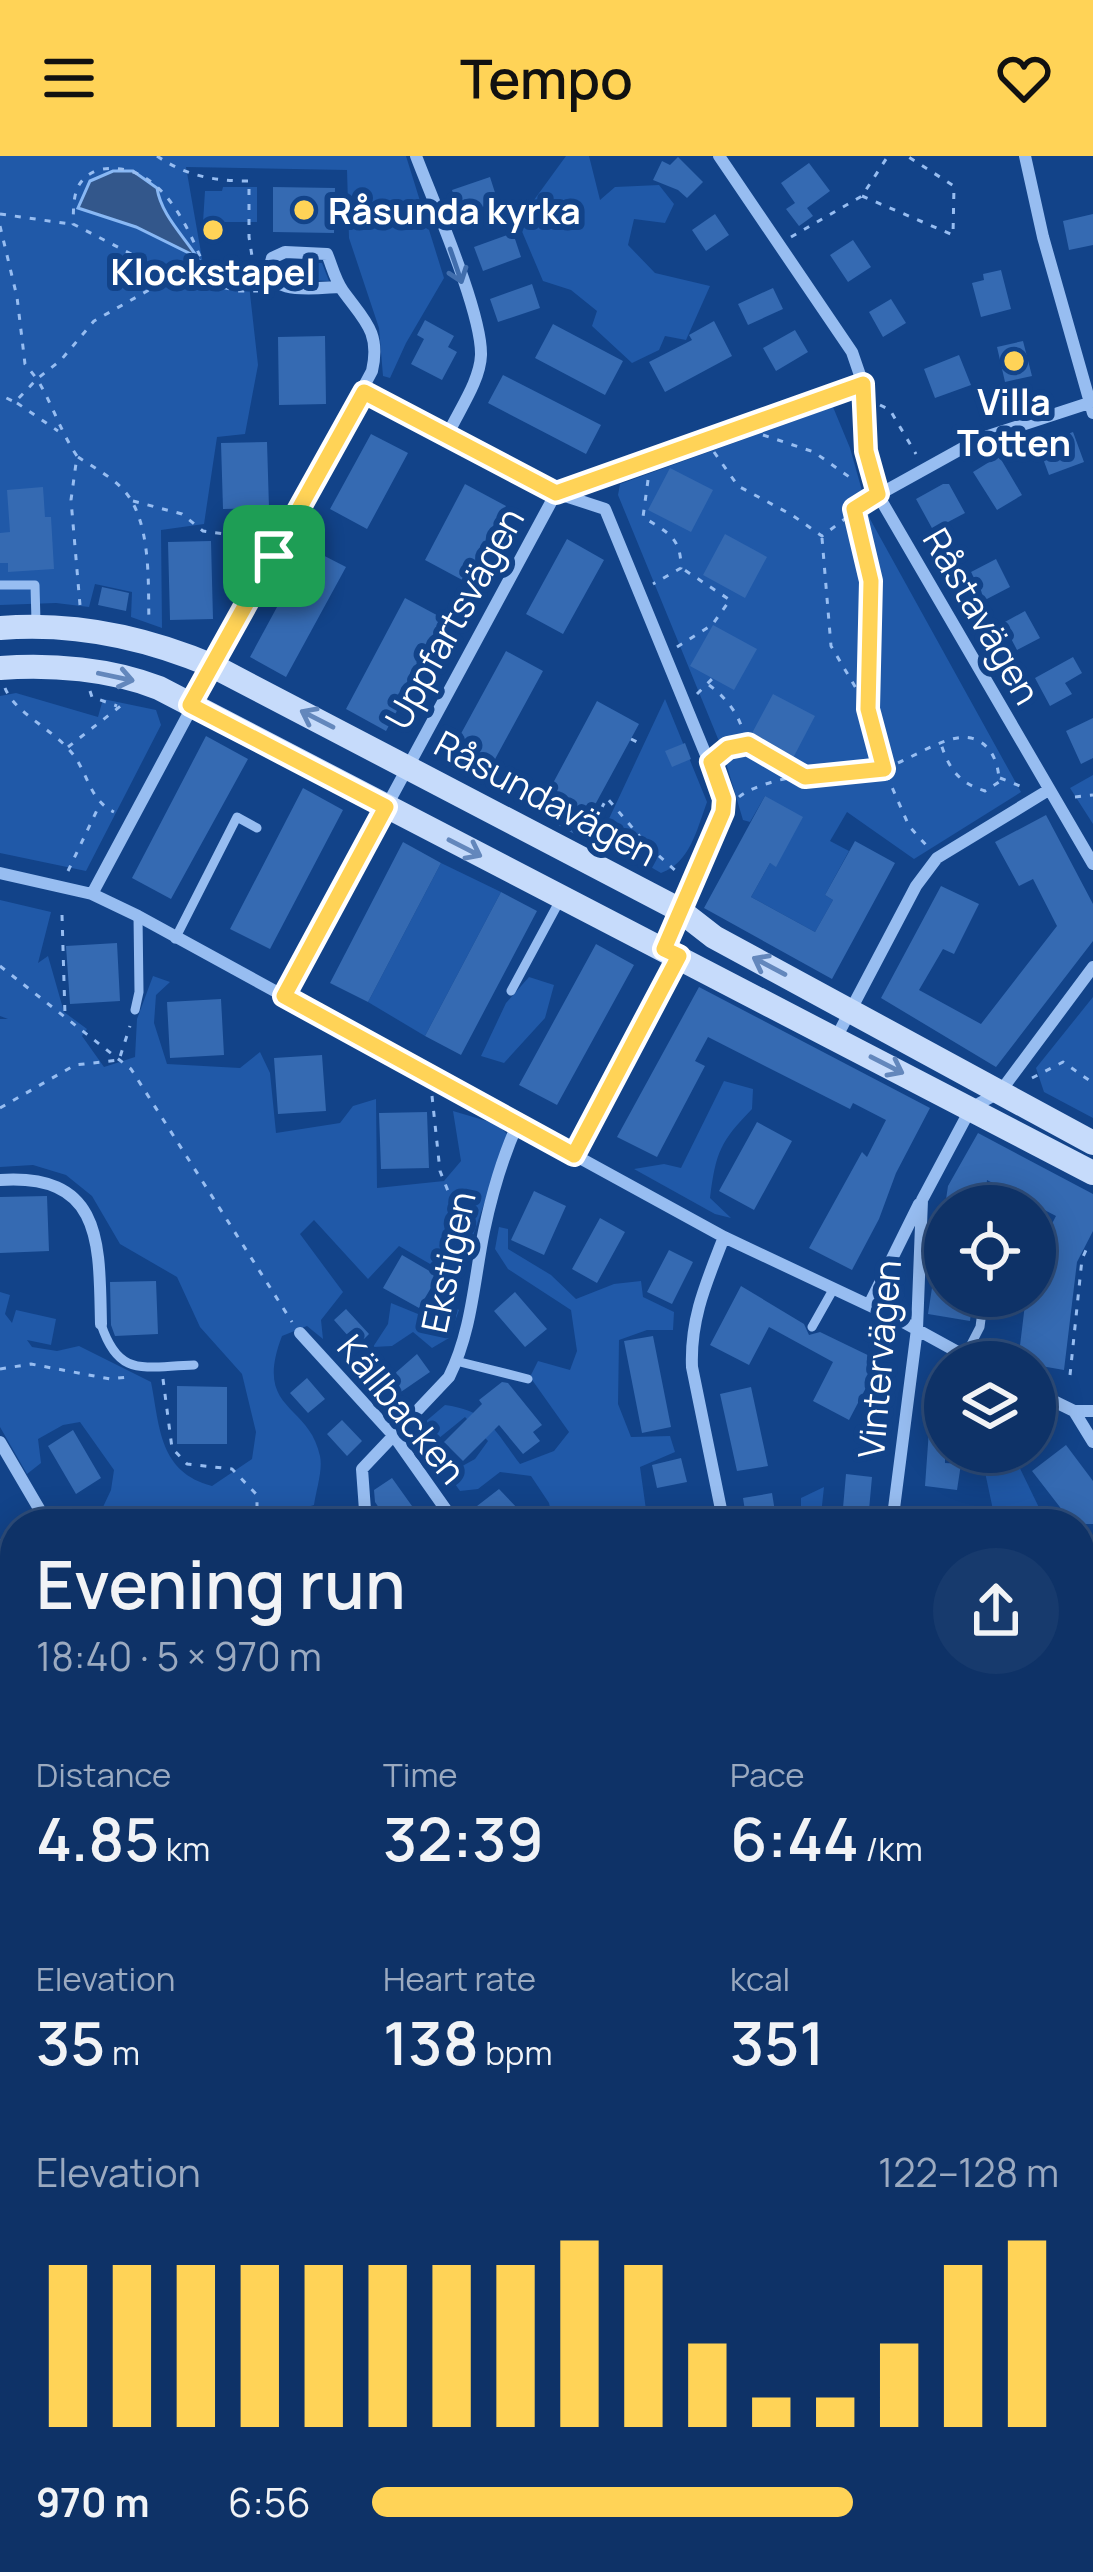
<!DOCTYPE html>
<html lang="en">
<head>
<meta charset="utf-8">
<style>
	body { margin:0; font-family:Manrope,sans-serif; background:#173a6d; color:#f1f3f6; height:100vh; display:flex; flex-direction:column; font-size:45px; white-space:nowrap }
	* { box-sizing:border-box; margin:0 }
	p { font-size:39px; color:#9baac0 }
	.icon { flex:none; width:66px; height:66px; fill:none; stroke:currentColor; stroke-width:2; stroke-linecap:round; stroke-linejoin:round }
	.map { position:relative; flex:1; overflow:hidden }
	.side { position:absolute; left:0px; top:1353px; width:1095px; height:1065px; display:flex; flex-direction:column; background:#0e3267; border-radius:48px 48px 0 0; box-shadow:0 6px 30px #0003,0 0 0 3px #2e4d7b }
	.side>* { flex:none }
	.controls { position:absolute; left:924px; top:1029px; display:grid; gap:24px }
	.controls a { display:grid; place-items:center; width:132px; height:132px; border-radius:50%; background:#0e3267; box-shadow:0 6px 30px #0003,0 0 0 3px #2e4d7b; font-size:60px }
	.pin { position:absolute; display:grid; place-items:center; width:102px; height:102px; color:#fff; margin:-51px; border-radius:24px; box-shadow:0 6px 18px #0006 }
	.round { display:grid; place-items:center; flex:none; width:126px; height:126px; border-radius:63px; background:#173a6d }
	.headline { display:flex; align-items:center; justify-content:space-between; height:204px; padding:0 36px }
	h1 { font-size:66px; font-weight:600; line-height:90px }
	.stats { display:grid; grid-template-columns:repeat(3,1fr); gap:18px; height:204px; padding:12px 36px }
	.stats div { display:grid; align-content:center }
	.stats b { font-size:60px; font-weight:600 }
	.stats small { font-size:33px; font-weight:400 }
	.stats p { font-size:33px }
	.chart { height:336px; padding:24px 36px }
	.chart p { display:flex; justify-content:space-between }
	.chart svg { width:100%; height:216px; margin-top:12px; stroke:#ffd357; stroke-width:6 }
	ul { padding:0 36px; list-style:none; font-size:39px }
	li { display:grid; grid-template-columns:192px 144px 1fr; align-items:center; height:90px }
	li i { height:30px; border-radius:15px; background:#ffd357 }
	header { display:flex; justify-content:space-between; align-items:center; height:156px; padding:0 36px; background:#ffd357; color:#111; font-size:54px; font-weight:600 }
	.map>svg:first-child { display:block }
	.green { fill:#2059a8 }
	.water { fill:#33578b; stroke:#89b8f4; stroke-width:3 }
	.building { fill:#356ab2 }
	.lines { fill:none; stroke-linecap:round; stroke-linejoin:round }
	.path { stroke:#97bdf1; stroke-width:3; stroke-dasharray:6 9; stroke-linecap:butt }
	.lane { stroke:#97bdf1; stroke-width:9 }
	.street { stroke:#97bdf1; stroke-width:12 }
	.secondary { stroke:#c6dbfb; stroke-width:24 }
	.oneway { stroke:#416ead }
	.oneway2 { stroke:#6387bc }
	.route-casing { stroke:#fff; stroke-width:24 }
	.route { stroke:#ffd357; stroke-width:15 }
	.poi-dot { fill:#ffd357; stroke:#124389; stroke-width:4.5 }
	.labels { text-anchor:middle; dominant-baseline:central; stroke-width:12; stroke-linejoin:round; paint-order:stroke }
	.poi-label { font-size:36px; font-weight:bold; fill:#fff; stroke:#124389 }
	.street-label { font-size:36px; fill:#fff; stroke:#124389 }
</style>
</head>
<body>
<header><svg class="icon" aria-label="menu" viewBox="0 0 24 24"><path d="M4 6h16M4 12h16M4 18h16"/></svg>Tempo<svg class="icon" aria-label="heart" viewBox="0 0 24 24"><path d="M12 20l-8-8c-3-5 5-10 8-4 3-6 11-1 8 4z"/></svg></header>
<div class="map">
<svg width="1093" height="2416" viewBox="0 0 1093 2416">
	<rect width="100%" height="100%" fill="#124389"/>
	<path class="green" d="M0 0H406L444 122 406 187 390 222 383 220 379 172 349 82 347 14 186 11 203 108 248 120 258 209 245 278 217 281 204 368 161 374 162 472 131 461 132 436 95 428 89 451 56 447 0 449Z
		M566 0H589L600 44 615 31 659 29 674 48 665 67 634 63 628 89 655 117 710 130 686 184 665 180 659 194 632 207 592 170 597 155 571 134 543 125 518 66Z
		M223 31H257V66H225L224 82H202L205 35H222Z
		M288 106 322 107 329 125 287 123 281 112Z
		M833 251 850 292 870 363 1021 636 914 703 847 656 830 685 849 695 825 739 833 744 815 776 751 741 770 707 776 710 765 640 750 666 743 664 721 590 618 339 620 328Z
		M16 537 98 561 103 543 156 554 161 569 86 715 0 697V540Z
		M665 543 707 646C697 673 690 707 661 717L600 682Z
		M1093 619V668L1070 632Z
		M441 707 501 736 425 880 368 846Z
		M0 744 51 756 38 807 48 800 64 856 87 873 82 880 104 911 135 901 137 863 153 820 170 826 156 839 154 867 167 908 240 912 260 896 270 917 276 977 340 967 353 950 376 943 377 1032 444 1025 461 1005 453 955 497 968 508 979 461 1114 444 1116 399 1090 368 1123 314 1064 300 1078 343 1136 321 1164 323 1183 307 1170 282 1180C253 1256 309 1246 320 1300 323 1314 316 1335 314 1349L288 1357 281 1368H95L111 1334 114 1314 80 1266 63 1269 38 1283 41 1307 27 1318 0 1271V1136L10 1139 5 1158 12 1167 16 1154 56 1163 51 1189 27 1184 32 1191 57 1195 79 1190 151 1226C160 1272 159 1316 212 1330L252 1303 256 1276 242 1218 200 1171 177 1121 120 1088 92 1040 66 1019 33 1009 0 1011V863H8L0 860Z
		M529 821 554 829 545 862 504 907 481 900 506 847Z
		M1093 841V962L1044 936 1036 912Z
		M724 925 753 933 752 953C720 986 716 996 710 1042L731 1062 715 1058 634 1013 664 1008 681 1012Z
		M499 1071 508 1073V1093L551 1119 576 1143 614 1128 641 1125 643 1141 674 1156 673 1174H647L619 1184 618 1248 631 1281 670 1280 675 1296 640 1311 648 1368H579L573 1359 553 1365 549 1347 531 1320 500 1316 478 1333 460 1335 448 1318 475 1303 488 1285 465 1261 433 1287 418 1291 411 1278 445 1249C489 1255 495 1275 520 1308L554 1295 569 1276 530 1221 538 1205 570 1214 577 1195 571 1154 508 1113 495 1093Z
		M443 1144 459 1154 449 1182 432 1192 413 1176 392 1190 373 1191 388 1168 391 1147 418 1158Z
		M956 1296H1012L1047 1368H996L982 1302 952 1299Z
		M824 1331 820 1368H801V1342Z
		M1080 1905 1093 1928V2160L1080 2159Z
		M15 2123V2184L0 2190V2136Z
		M1080 2241 1093 2243V2313L1080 2318Z
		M0 2247 15 2251V2403H22L14 2416H0Z
		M216 2403H371L380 2416H224Z"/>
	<path class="water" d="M113 15H133L157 32C161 58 182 78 197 101L136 71 78 52 90 25Z"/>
	<path class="building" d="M678 1 703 26 687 42 678 34 653 24 662 5 670 9Z
		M809 7 830 35 807 52 813 60 799 70 786 53 795 47 781 27Z
		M490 21 498 46 460 58 452 34Z
		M273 31 335 32 334 77 273 76Z
		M715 58 729 79 706 95 692 74Z
		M1093 58V89L1069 94 1063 65Z
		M513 77 521 101 483 115 474 91Z
		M853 84 871 111 848 126 830 99Z
		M1001 114 1011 153 981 161 972 127 984 124 983 118Z
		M532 128 540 152 498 166 490 143Z
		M773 132 783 153 748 169 738 148Z
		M891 143 906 167 883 181 869 156Z
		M425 164 454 180 448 191 457 196 442 224 411 208 424 183 417 179Z
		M714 165 732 200 665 236 649 206 692 184 689 179Z
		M553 168 623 205 605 239 535 202Z
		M795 174 808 196 776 215 763 192Z
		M325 180 326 248 279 249 278 181Z
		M1023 185 1032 220 1005 226 997 191Z
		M959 199 971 229 935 242 924 213Z
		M503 219 601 269 586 298 488 247Z
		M1073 276 1084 306 1049 319 1038 289Z
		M371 278 408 297 367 373 330 353Z
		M267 286 269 352 223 353 221 287Z
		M999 300 1022 339 997 354 973 316Z
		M670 312 713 334 691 376 648 354Z
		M465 328 506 350 466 426 425 404Z
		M943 328H949L965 357 933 374 916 343Z
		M43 331 45 361H51L54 413 8 416V407H0V377L10 376 7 334Z
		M725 378 767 401 745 442 703 419Z
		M567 383 604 404 563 478 526 458Z
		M211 385 213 463 170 464 168 386Z
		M309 392 346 411 286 521 250 501Z
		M996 403 1010 431 985 444 971 416Z
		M102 431 129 437 126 455 98 449Z
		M405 442 446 464 386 575 346 553Z
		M1025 455 1040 482 1017 494 1003 467Z
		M713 469 757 493 734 534 690 510Z
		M506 495 543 515 482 627 445 607Z
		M1073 501 1082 517 1065 527 1072 538 1050 550 1035 522Z
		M773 538 815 560 793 602 751 579Z
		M597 545 639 568 578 680 537 657Z
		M1093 562V602L1081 608 1066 575Z
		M206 580 248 603 171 743 132 722Z
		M685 587 691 603 672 611 665 595Z
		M303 632 343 654 270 793 230 773Z
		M765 640 803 661 776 711 770 707 751 741 815 776 833 744 825 739 855 685 895 707 832 823 704 752Z
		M1046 659 1093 748V785L996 911 881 842 941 730 979 748 954 798 943 793 919 834 981 868 1057 770 1033 723 1019 730 995 686Z
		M403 686 441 707 368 846 330 827Z
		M501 736 537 755 461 899 425 880Z
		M117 787 120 845 70 848 66 790Z
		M596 788 634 809 557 949 519 929Z
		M699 831 930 952 896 1017 879 1063 852 1114 809 1092 862 996 867 1001 886 964 853 947 850 953 708 881 695 905 705 910 657 1001 617 981Z
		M221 843 224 899 170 902 167 846Z
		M322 899 326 955 278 958 274 902Z
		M427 956 429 1012 381 1013 379 957Z
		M757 966 792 985 754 1054 719 1035Z
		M978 977 1093 1038V1075L1077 1106 1064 1214 1018 1206 1026 1140H1035V1100L1056 1060 987 1024 984 1050H945L948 1030Z
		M534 1035 566 1050 544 1099 511 1084Z
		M47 1040 49 1095 0 1097V1041Z
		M600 1062 625 1076 597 1127 572 1113Z
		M669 1094 693 1106 672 1148 647 1136Z
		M402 1099 438 1120 419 1152 383 1132Z
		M937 1099 945 1100V1140H973L970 1165 928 1158Z
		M156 1125 158 1178 115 1180 111 1169 110 1126Z
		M741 1130 804 1168 809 1179 820 1176 880 1205 849 1264 813 1245 833 1206 769 1171 749 1209 710 1189Z
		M515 1136 547 1173 525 1191 494 1155Z
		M346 1153 369 1178 357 1190 334 1164Z
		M653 1180 671 1271 642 1277 624 1185Z
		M417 1198 430 1216 395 1240 385 1226Z
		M307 1222 325 1243 308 1257 290 1237Z
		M502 1226 508 1227 542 1269 533 1276 540 1285 523 1298 499 1269 463 1305 444 1286 482 1248 479 1244Z
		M177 1230 227 1231V1288H177Z
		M751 1231 768 1310 737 1315 720 1238Z
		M935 1242H945V1307L961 1308 957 1334 925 1330 931 1246 935 1247Z
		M342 1264 362 1285 347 1300 327 1278Z
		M73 1274 101 1322 76 1338 48 1290Z
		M1066 1289 1093 1325V1368H1073L1032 1315Z
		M681 1302 687 1326 657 1332 652 1309Z
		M846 1318 872 1321 868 1365 842 1363Z
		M392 1322 417 1357 401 1368H390L375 1346 374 1334Z
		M499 1333 521 1356 505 1368H477L468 1357Z
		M772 1337 777 1368H747L743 1342Z
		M692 1350 696 1368H666L663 1355Z
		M0 1383H15V1413H0Z
		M0 1701 15 1706 3 1748H0Z
		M0 2001 15 2009V2037L10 2047 0 2041Z
		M15 2203V2233L0 2236V2205Z"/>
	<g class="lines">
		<path class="path" d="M157 0C186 20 214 25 249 25V81L254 113
			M862 40 953 79 954 30 907 0
			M0 58 70 68
			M0 70 17 141 25 208 37 223 15 246 0 239
			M791 81 862 40 888 0
			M211 128C193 82 164 0 98 14 72 24 74 44 73 68L174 120 239 135H266
			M17 247 58 275
			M880 249 890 254 916 298
			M763 279 814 296 855 325
			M714 296 738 330 792 359 822 380 865 348
			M78 301C96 313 120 325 131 344 151 377 148 430 149 467
			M648 324 643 361C668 377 681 381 681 412L653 428
			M133 345 182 358 203 375 240 380 262 393
			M854 353 871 425 868 553 884 613 909 670 926 689
			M822 382 831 490 866 549
			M80 449 71 344 77 300C60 275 53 249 37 223L61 204 94 165 172 121
			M677 491 712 469 730 444 683 413
			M709 529C726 541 746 566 743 586
			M5 532C15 558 56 574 75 601 89 622 91 645 114 656
			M90 535 92 541 117 550
			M697 538 712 523
			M631 583 637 586
			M68 591 127 545
			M721 597 748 588 803 620
			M1000 622 1025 632
			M739 641C757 625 821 614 847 615 857 615 865 617 875 615 903 610 945 576 971 582 991 587 999 607 999 626L985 635C959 627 949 613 941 588
			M1075 641 1093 639
			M587 679 607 642 648 690 678 717
			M68 715 99 650
			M62 759 65 859
			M0 810 131 913 292 1166
			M1032 922 1063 906 1093 927
			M432 940 440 1015 466 1080
			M0 952 75 909 119 904 130 870
			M0 1213 31 1208 110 1223 128 1221
			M1070 1219 1082 1103 1087 1092 1093 1093
			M163 1223 172 1292 187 1308 232 1313 257 1339V1368
			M0 1632 15 1637
			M0 2268 15 2261
			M272 2403 277 2416
			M521 2403V2416"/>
		<path class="lane" d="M0 429H35L36 466
			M175 783 237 661 257 672
			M511 835 559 746
			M135 854 139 836 138 760
			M101 1168C119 1223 144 1210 194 1209
			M812 1171 834 1132
			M965 1200 980 1171 984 1140
			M456 1205 528 1223
			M0 2167 15 2161
			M81 2403 92 2416
			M466 2403V2416
			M1024 2403 1027 2416
			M566 2413 656 2403"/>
		<path class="street" d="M416 0C433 45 482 156 481 199 480 225 459 254 448 278
			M719 0 852 196 863 228 866 295 878 339 1093 708
			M1025 0 1043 81 1093 257
			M364 235 556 337 605 353 724 643 718 673 663 793
			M878 339 979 283 1089 247
			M0 717 92 738 138 760 724 1081 894 1161 976 1206
			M92 738 372 215C381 176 364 164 343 135 335 124 332 110 327 98L285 96 272 102C259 141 315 132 339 131
			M284 840 556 337 863 228
			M836 882 916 730 937 702 1047 635
			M574 999 678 800
			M0 1024C104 1017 99 1089 101 1168
			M869 1149 919 1048
			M300 1177 394 1280 456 1368
			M1035 1236 1074 1255H1093
			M1074 1255 1093 1286
			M0 1286 48 1368
			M366 1368 362 1313 449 1221C472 1175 474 1124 484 1075 492 1037 502 1002 518 967
			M724 1368 692 1211C690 1162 707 1125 724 1081
			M892 1368 917 1173 922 1044 971 952 1000 936 1093 811
			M0 1450 15 1452
			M1080 1500 1093 1490
			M0 1654 15 1658
			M1080 1810 1093 1801
			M0 1857 15 1807
			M1080 1875 1093 1897
			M0 1967 15 1975
			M0 2113 15 2101
			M1080 2179 1093 2180
			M1080 2343 1093 2339
			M566 2403V2416
			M848 2403 853 2416
			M863 2416 902 2403"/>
		<path class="secondary" d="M0 472C73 466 147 482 213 510L678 753 714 781 1093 987
			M0 512C51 508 111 513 159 532L1093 1017"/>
	</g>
	<defs><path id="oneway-shaft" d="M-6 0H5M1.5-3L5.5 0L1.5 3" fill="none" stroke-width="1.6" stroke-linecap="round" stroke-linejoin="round" transform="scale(3)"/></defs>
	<use class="oneway" href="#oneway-shaft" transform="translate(456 110) rotate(71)"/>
	<g class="oneway2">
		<use href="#oneway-shaft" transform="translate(116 521) rotate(12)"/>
		<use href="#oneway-shaft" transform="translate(317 563) rotate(-153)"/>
		<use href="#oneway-shaft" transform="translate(465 692) rotate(27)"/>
		<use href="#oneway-shaft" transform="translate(769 810) rotate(-152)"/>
		<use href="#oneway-shaft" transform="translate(887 909) rotate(27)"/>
	</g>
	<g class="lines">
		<defs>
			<path id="route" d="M863 228 866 295 878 338 854 353 871 425 868 553 884 613 805 621 748 588 728 592 711 606 724 643 723 656 664 793 679 800 574 999 284 840 386 651 190 549 364 236 556 337Z"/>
		</defs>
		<use href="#route" class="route-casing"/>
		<use href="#route" class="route"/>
	</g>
	<g class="poi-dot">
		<circle cx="304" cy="54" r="12"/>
		<circle cx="213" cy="74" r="12"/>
		<circle cx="1014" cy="205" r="12"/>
	</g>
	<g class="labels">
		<g class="poi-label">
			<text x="328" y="54" text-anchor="start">Råsunda kyrka</text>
			<text x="213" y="115">Klockstapel</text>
			<text x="1014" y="245">Villa<tspan x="1014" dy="41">Totten</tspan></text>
		</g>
		<g class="street-label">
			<text transform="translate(982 460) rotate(60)">Råstavägen</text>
			<text transform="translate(454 462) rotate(-61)">Uppfartsvägen</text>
			<text transform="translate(546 642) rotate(28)">Råsundavägen</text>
			<text transform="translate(448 1106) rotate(-78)">Ekstigen</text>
			<text transform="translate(879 1203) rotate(-85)">Vintervägen</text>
			<text transform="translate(402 1253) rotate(51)">Källbacken</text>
		</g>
	</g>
</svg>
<div class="controls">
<a><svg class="icon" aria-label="locate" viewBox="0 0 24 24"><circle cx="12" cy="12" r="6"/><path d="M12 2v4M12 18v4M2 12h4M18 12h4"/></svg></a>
<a><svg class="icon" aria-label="layers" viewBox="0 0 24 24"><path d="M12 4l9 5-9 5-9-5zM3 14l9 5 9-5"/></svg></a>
</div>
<div class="pin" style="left:274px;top:400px;background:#1e9e55"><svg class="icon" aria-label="arrive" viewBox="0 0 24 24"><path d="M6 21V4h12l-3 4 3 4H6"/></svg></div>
<section class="side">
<div class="headline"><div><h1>Evening run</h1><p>18:40 · 5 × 970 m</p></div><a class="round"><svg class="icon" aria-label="share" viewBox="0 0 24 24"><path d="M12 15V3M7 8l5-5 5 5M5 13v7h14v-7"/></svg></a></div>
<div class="stats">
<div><p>Distance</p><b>4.85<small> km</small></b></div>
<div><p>Time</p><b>32:39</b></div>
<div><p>Pace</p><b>6:44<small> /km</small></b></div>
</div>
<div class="stats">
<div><p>Elevation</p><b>35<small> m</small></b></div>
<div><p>Heart rate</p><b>138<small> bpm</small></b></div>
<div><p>kcal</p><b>351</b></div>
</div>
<div class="chart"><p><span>Elevation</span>122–128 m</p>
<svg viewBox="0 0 160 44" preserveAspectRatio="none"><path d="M5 44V11M15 44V11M25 44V11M35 44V11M45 44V11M55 44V11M65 44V11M75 44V11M85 44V6M95 44V11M105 44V27M115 44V38M125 44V38M135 44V27M145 44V11M155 44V6"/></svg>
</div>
<ul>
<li><b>970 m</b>6:56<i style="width:70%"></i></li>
</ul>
</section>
</div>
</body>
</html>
